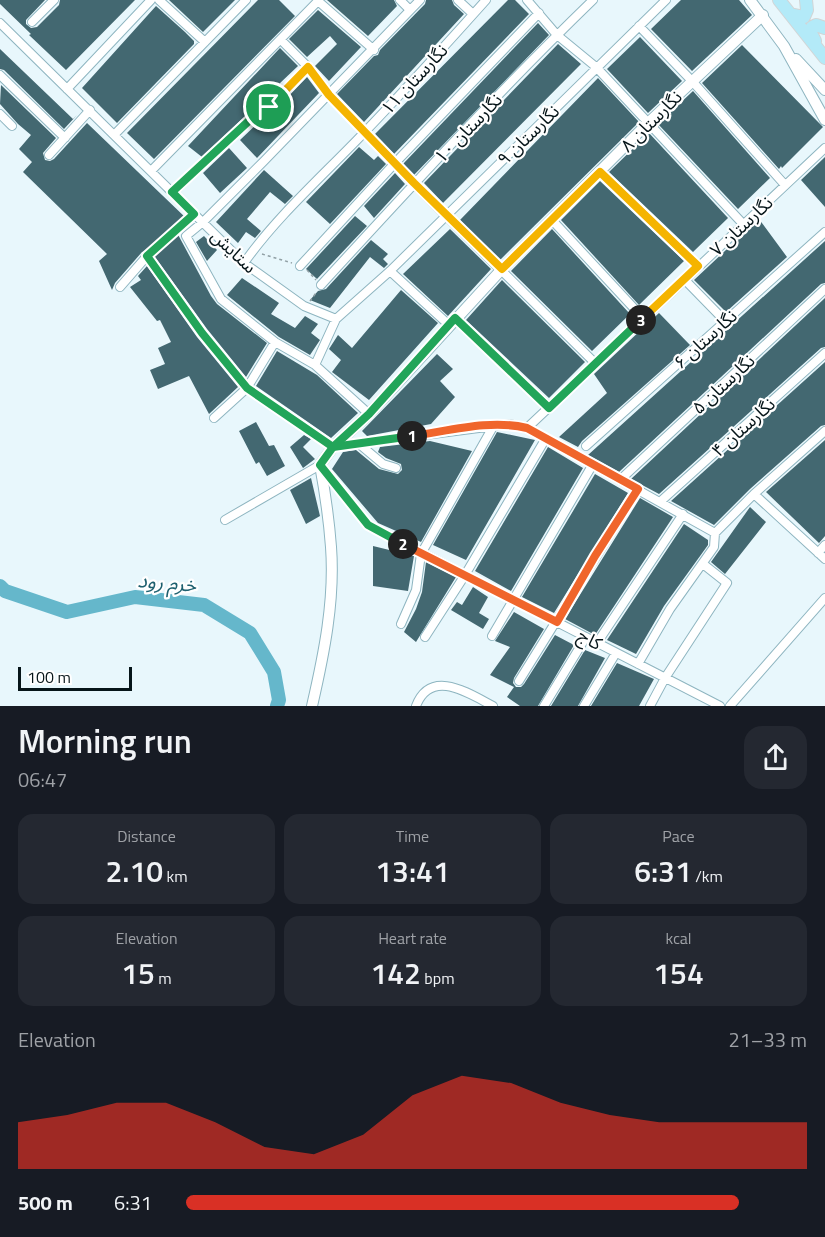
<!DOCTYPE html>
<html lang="en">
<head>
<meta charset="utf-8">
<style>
	body { margin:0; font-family:"Titillium Web","Noto Sans Arabic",sans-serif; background:#242831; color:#f1f3f6; height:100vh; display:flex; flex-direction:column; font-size:22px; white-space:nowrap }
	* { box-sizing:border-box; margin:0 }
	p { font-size:20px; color:#9ea1a6 }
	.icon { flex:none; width:33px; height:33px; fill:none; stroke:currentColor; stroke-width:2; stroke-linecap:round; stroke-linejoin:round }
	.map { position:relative; height:706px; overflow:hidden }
	.sheet { display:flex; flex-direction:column; background:#171b24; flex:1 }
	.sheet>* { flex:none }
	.scale { position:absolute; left:18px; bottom:15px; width:114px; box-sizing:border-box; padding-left:6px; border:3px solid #061519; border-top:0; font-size:16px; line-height:21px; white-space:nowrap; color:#061519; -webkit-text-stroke:4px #fff; paint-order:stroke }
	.pin { position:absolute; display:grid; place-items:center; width:51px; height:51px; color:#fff; margin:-26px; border:3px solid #fff; border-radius:50%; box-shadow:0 2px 6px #0007 }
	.km { position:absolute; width:30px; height:30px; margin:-15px; border-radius:50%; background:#222; color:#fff; font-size:16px; line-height:30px; text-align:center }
	.round { display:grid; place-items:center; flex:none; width:63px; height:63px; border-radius:18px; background:#242831 }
	.overview { display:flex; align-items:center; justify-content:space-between; height:102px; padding:0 18px }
	h1 { font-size:33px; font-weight:600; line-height:45px }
	.figures { display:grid; grid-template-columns:repeat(3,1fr); gap:9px; height:102px; padding:6px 18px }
	.figures div { display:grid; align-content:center; border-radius:15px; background:#242831; text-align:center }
	.figures b { font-size:30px; font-weight:600 }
	.figures small { font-size:16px; font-weight:400 }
	.figures p { font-size:16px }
	.chart { height:168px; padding:12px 18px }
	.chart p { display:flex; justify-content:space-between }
	.chart svg { width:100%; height:108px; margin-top:6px; fill:#d93025; opacity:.7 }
	ul { padding:0 18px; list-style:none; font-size:20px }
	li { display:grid; grid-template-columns:96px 72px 1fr; align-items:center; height:45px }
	li i { height:15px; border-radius:8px; background:#d93025 }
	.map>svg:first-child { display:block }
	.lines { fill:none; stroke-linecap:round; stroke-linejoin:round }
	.river { stroke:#65b7cb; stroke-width:14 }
	.building { fill:#436871 }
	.minor-casing { stroke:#8eb5c0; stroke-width:10 }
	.tertiary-casing { stroke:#8eb5c0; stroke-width:12 }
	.secondary-casing { stroke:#8eb5c0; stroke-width:12 }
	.primary-casing { stroke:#d2d5d6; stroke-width:14 }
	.path { stroke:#91a0a5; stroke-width:1.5; stroke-dasharray:3 3; stroke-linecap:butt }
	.minor { stroke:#fff; stroke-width:8 }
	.tertiary { stroke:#fff; stroke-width:10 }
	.secondary { stroke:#fff; stroke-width:10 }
	.primary { stroke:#b3eaf8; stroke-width:12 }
	.split-1-casing { stroke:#fff; stroke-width:12 }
	.split-2-casing { stroke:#fff; stroke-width:12 }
	.split-3-casing { stroke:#fff; stroke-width:12 }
	.split-4-casing { stroke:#fff; stroke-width:12 }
	.split-1 { stroke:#22a559; stroke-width:8 }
	.split-2 { stroke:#f0652b; stroke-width:8 }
	.split-3 { stroke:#22a559; stroke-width:8 }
	.split-4 { stroke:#f5b400; stroke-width:8 }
	.labels { text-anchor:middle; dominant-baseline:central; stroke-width:4.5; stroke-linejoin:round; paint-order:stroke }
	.street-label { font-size:18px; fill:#061519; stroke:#fff }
	.water-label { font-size:20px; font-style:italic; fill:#1e606f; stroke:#fff }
</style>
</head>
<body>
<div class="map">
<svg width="825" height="706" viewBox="0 0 825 706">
	<rect width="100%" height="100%" fill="#e8f7fc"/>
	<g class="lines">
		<path class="river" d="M0 586 5 591 67 612 135 597 204 605 250 633 274 672 279 700 277 706"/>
	</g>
	<path class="building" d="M0 0H45L26 20V24L31 28 37 27 59 5 60 0H135L66 70 29 35 31 34 0 4Z
		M169 0H235L203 32Z
		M258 0H279L295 16 154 159 127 133Z
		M327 0H394L397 6 368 36Z
		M426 0H452L454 5 464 14 364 122 337 94 374 56 378 55 380 50 425 4Z
		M508 0H515L529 14 394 154 375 134Z
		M681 0H739L752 15 692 71 651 29Z
		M156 6 185 32 194 41V44L117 123 82 88Z
		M318 10 361 47 329 81 315 66 337 44 330 36 307 57 289 39Z
		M538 23 549 35 414 175 403 164Z
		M640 37 682 81 648 113 607 69Z
		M558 44 581 64 443 203 424 183Z
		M742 45 823 127 782 168 781 166 779 169 702 83Z
		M280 48 298 66 202 157 188 146Z
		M0 49 73 119 77 115 64 129 4 70 0 69Z
		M307 77 319 93 257 158 240 140 263 118 283 102Z
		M598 78 639 122 500 260 460 220Z
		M1 85 56 138 43 153 45 160 50 161 54 159 87 123 187 219 175 229 211 296 217 304 267 343 246 377 207 329 150 250 142 252 115 283 112 290 99 261 107 254 23 172 32 162 19 149 31 135 18 124 0 104Z
		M693 91 770 178 738 209 658 124Z
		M649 133 728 218 693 252 609 172Z
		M359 147 374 160 378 156 386 164 330 224 306 202Z
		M229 148 247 168 220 193 203 173Z
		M825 157V207L801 180Z
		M264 170 293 196 285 204 270 192 247 219 261 231 255 238 246 232 238 243 216 222Z
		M395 173 405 184 374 218 364 206Z
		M600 181 684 261 639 305 561 220Z
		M355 216 367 226 317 279 306 269Z
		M759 219 787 257 726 312 694 280Z
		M450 229 491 269 448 316 403 274Z
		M552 229 630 314 592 351 511 271Z
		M204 236 217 250 207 261 196 242Z
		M371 240 388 254 383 259 388 264 384 268 370 257 330 308 310 300 318 291 326 289Z
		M825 241V283L821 284 619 472 588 455Z
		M147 266 197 337 238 387 209 414 189 376 158 389 150 370 165 364 158 348 171 342 160 320 157 321 130 287 141 280 138 276Z
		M242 278 279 303 271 314 295 328 305 316 318 324 311 333 320 340 310 355 279 337 227 295Z
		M502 280 585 362 549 398 466 320Z
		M401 290 438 323 369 400 332 372 341 360 329 349 338 335 352 348Z
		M825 298V347L821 348 659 494 631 479Z
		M659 313 690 345 582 441 578 447 559 437 607 393 594 374Z
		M277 351 317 375 358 413 331 438 256 386Z
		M437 354 453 369 440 381 455 397 431 424 367 436 362 431Z
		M825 362V425L821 426 750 489 714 525 671 501Z
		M256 422 269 446 274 445 285 466 267 476 259 462 256 464 239 431Z
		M497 432 535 440 466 560 433 545Z
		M304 435 311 439 303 447 315 459 303 468 290 447Z
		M825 440V536L819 543 766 492Z
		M430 441 472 451 421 542 378 523 332 469 343 452 356 450 379 469 398 474 402 470 401 464 386 458 378 452 380 447Z
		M548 447 583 468 511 591 475 571Z
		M595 474 628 493 554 613 522 597Z
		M311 478 320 516 306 524 290 490Z
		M640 498 673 517 595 635 565 619Z
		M750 507 766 522 725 574 711 562Z
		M684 524 708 540V545L664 606 636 654 607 640Z
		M373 546 414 556 408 591 373 586Z
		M426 562 456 577 416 642 404 632 416 609 422 592Z
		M473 587 488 597 479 613 489 619 483 629 451 610 457 602 462 605Z
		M514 612 544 629 514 678 513 683 516 687H521L524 684 555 635 574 645 538 706H520L507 697 514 687 490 675 510 647 495 641Z
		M585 650 605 658 578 706H551Z
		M617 663 654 679 639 706H591Z"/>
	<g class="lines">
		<defs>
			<path id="minor" d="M159 0 205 42
				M400 0 410 10
				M458 0 473 14
				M527 0 557 35 596 67 744 225
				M318 1 374 50
				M32 22 54 0
				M0 23 244 263 304 306 336 319 390 271 666 0
				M639 26 692 81 785 185
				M281 40 308 67 329 95 414 184 596 364
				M0 75 65 138
				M67 89 151 0
				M0 114 12 126
				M114 135 246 0
				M49 155 90 110
				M151 171 319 0
				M600 172 698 266
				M172 193 252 118 278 98 308 67
				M552 220 643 318
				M244 263C275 219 318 180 356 141 400 96 443 48 486 0
				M300 266 395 163 539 13
				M390 271 449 325 455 318 549 407
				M684 279 725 321
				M321 285C410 188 499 91 593 0
				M120 287 147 256 202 333 247 388 333 447 510 424 527 428 715 533 714 547 670 609 638 664
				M315 365 336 319
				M369 414 315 365 275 342 221 299 186 236 203 222 264 161 420 0
				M214 418 247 388 275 342
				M527 428 825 148
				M358 443 383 464 396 468
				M586 446 825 232
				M621 479 825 289
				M754 494 825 559
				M661 501 825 353
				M225 520 320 465 368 525 720 706
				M715 533 754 494 825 431
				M818 553 825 545
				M401 624 416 590 421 554 494 425
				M492 636 593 464
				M425 637 465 575 546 438
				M597 643 683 514
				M519 681 638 489
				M416 706C431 668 468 693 493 706
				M544 706 586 637
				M584 706 616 653
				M650 706 665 678 727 583 703 564
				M730 706 825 598"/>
			<path id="tertiary" d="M312 706C324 654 335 600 331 547 329 520 325 492 320 465L333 447 369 414 502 269 648 123 763 15"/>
			<path id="secondary" d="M750 0 784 46 825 120
				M796 59 825 90"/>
			<path id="primary" d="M779 0 825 58
				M790 14 804 17 807 10 806 0
				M815 41 811 33 812 27 816 25 825 28"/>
		</defs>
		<use href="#minor" class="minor-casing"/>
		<use href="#tertiary" class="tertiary-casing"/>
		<use href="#secondary" class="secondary-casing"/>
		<use href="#primary" class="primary-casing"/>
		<path class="path" d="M152 251 189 218
			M262 254 292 263
			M307 270 316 280
			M310 301 316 293"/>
		<use href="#minor" class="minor"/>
		<use href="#tertiary" class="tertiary"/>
		<use href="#secondary" class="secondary"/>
		<use href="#primary" class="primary"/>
	</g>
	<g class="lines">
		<defs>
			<path id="split-1" d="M269 107 252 118 172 192 194 214 147 256 202 333 247 388 333 447 412 436"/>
			<path id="split-2" d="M403 544 557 622 595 556 638 489 527 428C490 419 449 431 412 436"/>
			<path id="split-3" d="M403 544 368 525 320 465 333 447 369 414 455 318 549 408 641 320"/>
			<path id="split-4" d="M269 107 308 67 329 95 414 183 502 269 600 172 698 266 641 320"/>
		</defs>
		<use href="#split-1" class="split-1-casing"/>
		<use href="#split-2" class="split-2-casing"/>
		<use href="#split-3" class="split-3-casing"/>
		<use href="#split-4" class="split-4-casing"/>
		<use href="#split-1" class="split-1"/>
		<use href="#split-2" class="split-2"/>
		<use href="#split-3" class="split-3"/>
		<use href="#split-4" class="split-4"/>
	</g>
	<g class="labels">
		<g class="street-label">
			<text transform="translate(414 79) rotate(-47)">نگارستان ۱۱</text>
			<text transform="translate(651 121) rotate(-45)">نگارستان ۸</text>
			<text transform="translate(468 128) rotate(-46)">نگارستان ۱۰</text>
			<text transform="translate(528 135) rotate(-44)">نگارستان ۹</text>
			<text transform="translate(741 226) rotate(-43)">نگارستان ۷</text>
			<text transform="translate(234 251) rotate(43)">ستایش</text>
			<text transform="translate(705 339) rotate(-42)">نگارستان ۶</text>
			<text transform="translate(723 384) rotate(-43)">نگارستان ۵</text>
			<text transform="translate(743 427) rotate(-42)">نگارستان ۴</text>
			<text transform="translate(590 639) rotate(28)">کاج</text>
		</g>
		<g class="water-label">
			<text transform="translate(167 582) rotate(5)">خرم رود</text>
		</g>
	</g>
</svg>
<div class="scale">100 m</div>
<div class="pin" style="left:269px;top:107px;background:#1e9e55"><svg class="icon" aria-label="arrive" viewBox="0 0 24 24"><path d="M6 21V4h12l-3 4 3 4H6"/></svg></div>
<b class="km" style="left:412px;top:436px">1</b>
<b class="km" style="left:403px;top:544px">2</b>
<b class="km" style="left:641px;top:320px">3</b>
</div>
<section class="sheet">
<div class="overview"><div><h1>Morning run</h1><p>06:47</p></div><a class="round"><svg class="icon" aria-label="share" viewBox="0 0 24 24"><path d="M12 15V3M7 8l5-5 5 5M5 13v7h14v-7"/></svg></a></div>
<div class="figures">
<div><p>Distance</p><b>2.10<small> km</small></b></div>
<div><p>Time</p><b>13:41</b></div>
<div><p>Pace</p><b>6:31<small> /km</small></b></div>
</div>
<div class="figures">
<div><p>Elevation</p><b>15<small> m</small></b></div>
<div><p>Heart rate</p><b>142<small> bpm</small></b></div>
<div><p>kcal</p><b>154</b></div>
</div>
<div class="chart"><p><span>Elevation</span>21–33 m</p>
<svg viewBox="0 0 160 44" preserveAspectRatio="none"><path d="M0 44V25L10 22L20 17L30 17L40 25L50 35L60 38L70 30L80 14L90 6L100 9L110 17L120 22L130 25L140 25L150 25L160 25V44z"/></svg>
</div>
<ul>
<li><b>500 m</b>6:31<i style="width:89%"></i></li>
</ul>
</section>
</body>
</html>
